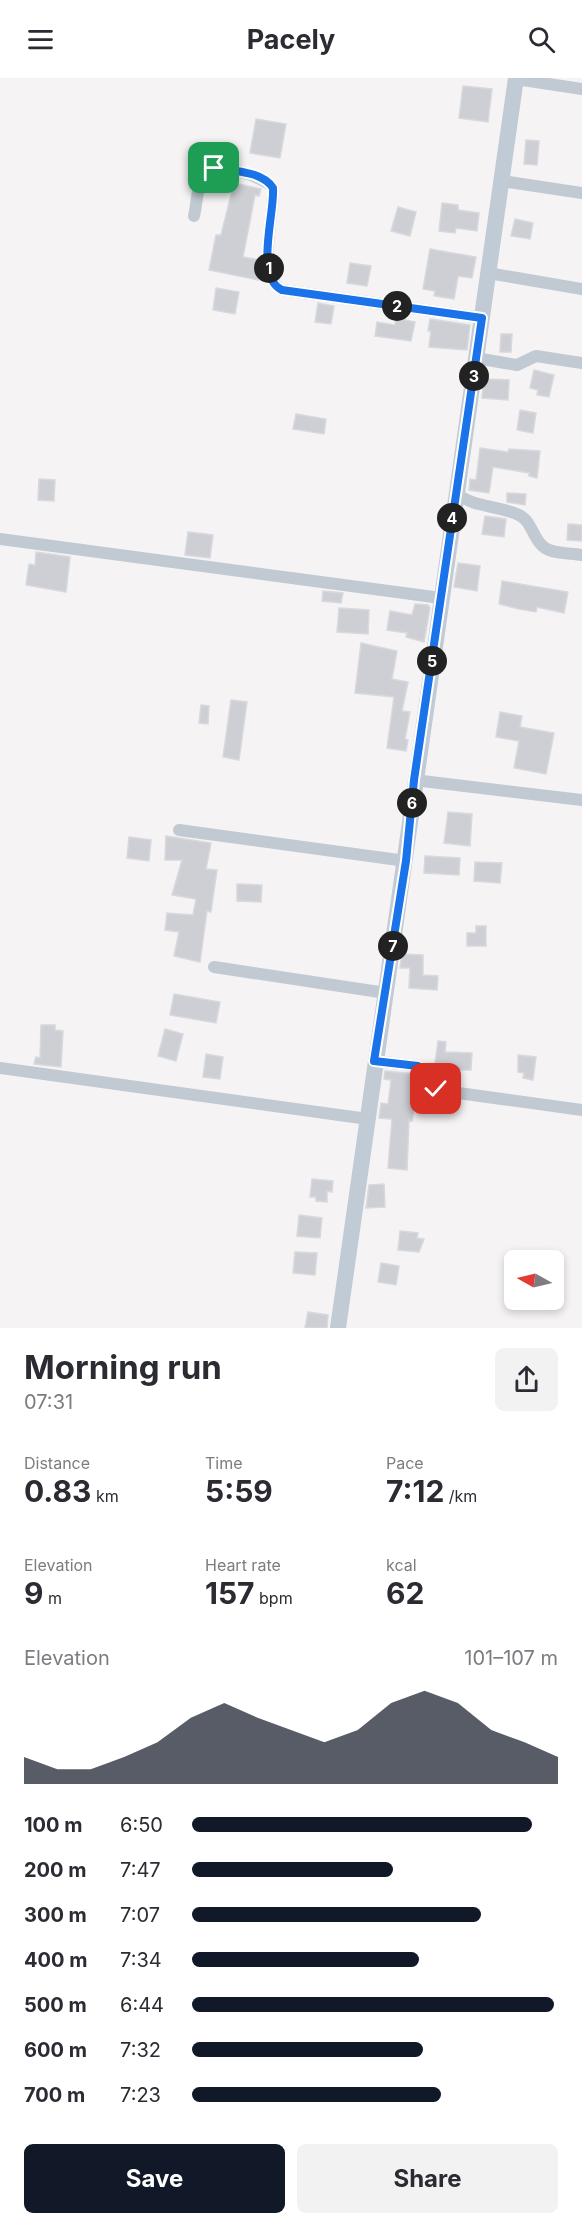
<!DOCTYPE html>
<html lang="en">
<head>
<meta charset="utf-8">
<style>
	body { margin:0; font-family:Inter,sans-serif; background:#f2f2f3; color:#2b2b33; height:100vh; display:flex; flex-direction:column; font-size:22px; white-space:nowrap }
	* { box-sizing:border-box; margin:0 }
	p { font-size:20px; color:#7c7c81 }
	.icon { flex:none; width:33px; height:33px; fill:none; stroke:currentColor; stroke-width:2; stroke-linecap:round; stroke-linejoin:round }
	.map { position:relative; height:1250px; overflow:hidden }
	.side { display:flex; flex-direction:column; background:#fff; flex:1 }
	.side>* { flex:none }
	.needle { width:39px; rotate:278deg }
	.buttons { position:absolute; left:504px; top:1172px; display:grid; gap:12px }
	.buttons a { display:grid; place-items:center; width:60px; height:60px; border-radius:9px; background:#fff; box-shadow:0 3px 9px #0003; font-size:30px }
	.pin { position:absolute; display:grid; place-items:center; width:51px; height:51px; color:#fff; margin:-26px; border-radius:12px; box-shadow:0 3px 9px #0006 }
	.km { position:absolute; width:30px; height:30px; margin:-15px; border-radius:50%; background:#222; color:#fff; font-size:16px; line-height:30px; text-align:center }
	.round { display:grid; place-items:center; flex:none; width:63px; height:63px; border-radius:9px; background:#f2f2f3 }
	.overview { display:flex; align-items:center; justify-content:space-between; height:102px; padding:0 24px }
	h1 { font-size:33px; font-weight:700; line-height:45px }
	.figures { display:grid; grid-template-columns:repeat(3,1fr); gap:9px; height:102px; padding:6px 24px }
	.figures div { display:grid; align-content:center }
	.figures b { font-size:30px; font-weight:700 }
	.figures small { font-size:16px; font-weight:400 }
	.figures p { font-size:16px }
	.chart { height:168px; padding:12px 24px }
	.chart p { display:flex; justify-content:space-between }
	.chart svg { width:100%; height:108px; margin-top:6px; fill:#111827; opacity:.7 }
	.cta { display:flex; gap:12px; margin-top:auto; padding:12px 24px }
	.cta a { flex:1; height:69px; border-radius:9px; background:#111827; color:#fff; font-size:24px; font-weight:700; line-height:69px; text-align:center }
	.cta a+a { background:#f2f2f3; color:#2b2b33 }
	ul { padding:0 24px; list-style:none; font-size:20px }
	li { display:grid; grid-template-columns:96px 72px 1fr; align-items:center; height:45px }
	li i { height:15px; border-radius:8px; background:#111827 }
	header { display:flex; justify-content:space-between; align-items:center; height:78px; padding:0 24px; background:#fff; font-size:27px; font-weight:700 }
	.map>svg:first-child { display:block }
	.building { fill:#cdcfd5; stroke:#d7d9de; stroke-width:1.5 }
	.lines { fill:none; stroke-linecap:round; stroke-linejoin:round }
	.street { stroke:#c1cad2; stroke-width:12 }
	.secondary { stroke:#c1cbd6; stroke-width:16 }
	.route-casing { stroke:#fff; stroke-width:12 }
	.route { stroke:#1a73e8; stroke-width:8 }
</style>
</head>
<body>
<header><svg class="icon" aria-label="menu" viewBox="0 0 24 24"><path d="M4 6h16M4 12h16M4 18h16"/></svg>Pacely<svg class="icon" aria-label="search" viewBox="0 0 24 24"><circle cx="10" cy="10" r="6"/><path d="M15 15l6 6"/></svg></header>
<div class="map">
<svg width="582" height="1250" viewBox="0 0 582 1250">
	<rect width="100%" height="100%" fill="#f5f3f3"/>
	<path class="building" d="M463 8 492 11 488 44 459 40Z
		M256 41 286 46 280 80 250 75Z
		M526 62 539 63 537 87 524 86Z
		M234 105 261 111 259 118 255 117 243 179 260 182 258 202 209 192 216 157H221Z
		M442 125 458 127V132L479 135 477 153 456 150 455 155 439 153Z
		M398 129 416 134 410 158 391 153Z
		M515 141 533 145 530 161 511 158Z
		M430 171 476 179 472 200 458 198 454 221 434 218 435 213 423 211Z
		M350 185 371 188 367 208 347 205Z
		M216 210 239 214 235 236 213 232Z
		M318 225 334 228 331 246 315 244Z
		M396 240 415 244 411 263 375 258 377 244 395 247Z
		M430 241 470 247 467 272 429 269 431 253H428Z
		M501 256H512L511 274H500Z
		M534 292 554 297 549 319 537 317 538 312 530 310Z
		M484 301 509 302 508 322 482 320Z
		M520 332 536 335 533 355 517 352Z
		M296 336 326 341 324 356 293 351Z
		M480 370 508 374 509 371 540 373 537 400 529 398V395L493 389 489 415 469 412 470 401 476 402Z
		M39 401 55 402 54 423 38 422Z
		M507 415 526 416 525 427 507 424Z
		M485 438 506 441 504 459 482 456Z
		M568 446 582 447V463L567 462Z
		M188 454 213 457 210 480 185 477Z
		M36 474 70 479 66 514 26 507 29 486 35 487Z
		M458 485 480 488 477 513 454 509Z
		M502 503 568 514 564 535 537 529 536 534 519 531 499 526Z
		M323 513 343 515 341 525 322 523Z
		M415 526 428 527 430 530 424 564 406 559 407 555 387 552 390 533 412 537Z
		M339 530 369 532 368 556 337 554Z
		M361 565 397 573 392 601 408 604 402 633 410 634 405 661 408 662 406 673 387 670 394 619 355 615Z
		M231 622 247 624 239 682 223 679Z
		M201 627 209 628 208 646 199 645Z
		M500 634 522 638 520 649 554 655 546 696 514 690 519 663 496 659Z
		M448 734 472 736 470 768 444 765Z
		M166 758 211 765 206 791 217 792 211 834 207 833 200 884 174 878 179 854 165 852 167 835 193 837 196 821 172 817 182 782H165Z
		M129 759 151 762 149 783 127 780Z
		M425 778 460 780 459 797 424 795Z
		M475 784 502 785 500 805 474 803Z
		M237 806 262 807 261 824 237 823Z
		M476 848H486V868H467V855H476Z
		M402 876 423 877V897L438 898 437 912 409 910 410 890H400Z
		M174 916 220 924 216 945 170 937Z
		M41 947H55V952L63 953 61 989 34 986 36 979 40 980Z
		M165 951 183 956 176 983 158 978Z
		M438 963 446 964 445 974 472 975 471 992H434Z
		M206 976 223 979 220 1001 203 999Z
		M518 977 536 979 533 1002 523 1000 524 995 518 994Z
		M385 993 416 996 421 1008 420 1026 415 1025 412 1043 409 1042 407 1092 388 1090 392 1041 379 1040 381 1025 388 1026 391 1002 384 1001Z
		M312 1101 333 1103 332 1114 327 1113V1124L316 1123V1119H310Z
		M384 1106 385 1129 366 1130 369 1107Z
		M299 1137 322 1140 320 1160 297 1158Z
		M400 1153 418 1155 417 1160 424 1161 419 1174 398 1172Z
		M295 1174 317 1175 315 1197 293 1195Z
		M381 1185 399 1188 396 1207 378 1204Z
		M308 1234 328 1237 327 1250H305Z"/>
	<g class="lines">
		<path class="street" d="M516 1 582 11
			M502 103 582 115
			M194 138C197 127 197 100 207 93 218 84 265 99 273 110 275 135 255 198 282 212L482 240
			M488 195 582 211
			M476 280 517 287 536 278 582 285
			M456 415C474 430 498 427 519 437 533 444 532 461 545 470 554 476 571 475 582 477
			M0 461 441 520
			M414 702 582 722
			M179 752 406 783
			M214 889 386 915
			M374 983 418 988 422 990 430 1008 444 1013 582 1032
			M0 990 368 1041"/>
		<path class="secondary" d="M338 1250 516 0"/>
	</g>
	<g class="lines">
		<defs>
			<path id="route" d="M214 90C233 93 262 93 273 110 275 135 254 199 282 212L482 240 414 702 406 783 374 983 418 988 422 990 430 1008 436 1011"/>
		</defs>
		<use href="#route" class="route-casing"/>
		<use href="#route" class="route"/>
	</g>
</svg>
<div class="buttons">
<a><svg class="needle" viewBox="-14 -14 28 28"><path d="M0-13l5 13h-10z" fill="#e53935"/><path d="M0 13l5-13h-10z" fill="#7c7c81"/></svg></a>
</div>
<div class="pin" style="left:214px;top:90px;background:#1e9e55"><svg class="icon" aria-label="arrive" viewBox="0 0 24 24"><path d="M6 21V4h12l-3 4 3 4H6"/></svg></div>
<div class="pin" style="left:436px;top:1011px;background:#d93025"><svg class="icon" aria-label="check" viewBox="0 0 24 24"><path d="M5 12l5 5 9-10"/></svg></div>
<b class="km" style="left:269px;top:190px">1</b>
<b class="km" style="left:397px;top:228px">2</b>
<b class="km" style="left:474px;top:298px">3</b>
<b class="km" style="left:452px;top:440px">4</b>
<b class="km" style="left:432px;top:583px">5</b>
<b class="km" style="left:412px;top:725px">6</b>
<b class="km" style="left:393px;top:868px">7</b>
</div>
<section class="side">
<div class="overview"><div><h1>Morning run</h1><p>07:31</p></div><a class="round"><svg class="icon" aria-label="share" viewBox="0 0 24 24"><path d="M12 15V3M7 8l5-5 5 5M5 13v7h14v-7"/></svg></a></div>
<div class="figures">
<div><p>Distance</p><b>0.83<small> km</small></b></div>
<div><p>Time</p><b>5:59</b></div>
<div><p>Pace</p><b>7:12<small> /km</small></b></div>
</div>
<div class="figures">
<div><p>Elevation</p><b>9<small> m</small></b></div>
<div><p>Heart rate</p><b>157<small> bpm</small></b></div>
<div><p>kcal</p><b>62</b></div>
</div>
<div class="chart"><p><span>Elevation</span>101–107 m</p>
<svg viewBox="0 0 160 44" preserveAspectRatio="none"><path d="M0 44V33L10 38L20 38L30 33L40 27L50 17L60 11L70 17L80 22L90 27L100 22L110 11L120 6L130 11L140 22L150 27L160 33V44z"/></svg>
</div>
<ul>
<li><b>100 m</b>6:50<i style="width:93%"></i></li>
<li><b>200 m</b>7:47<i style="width:55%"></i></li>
<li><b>300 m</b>7:07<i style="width:79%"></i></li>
<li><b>400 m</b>7:34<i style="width:62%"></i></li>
<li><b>500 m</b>6:44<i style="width:99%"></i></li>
<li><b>600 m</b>7:32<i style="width:63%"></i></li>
<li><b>700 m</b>7:23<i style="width:68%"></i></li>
</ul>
<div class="cta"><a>Save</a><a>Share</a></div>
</section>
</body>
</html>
